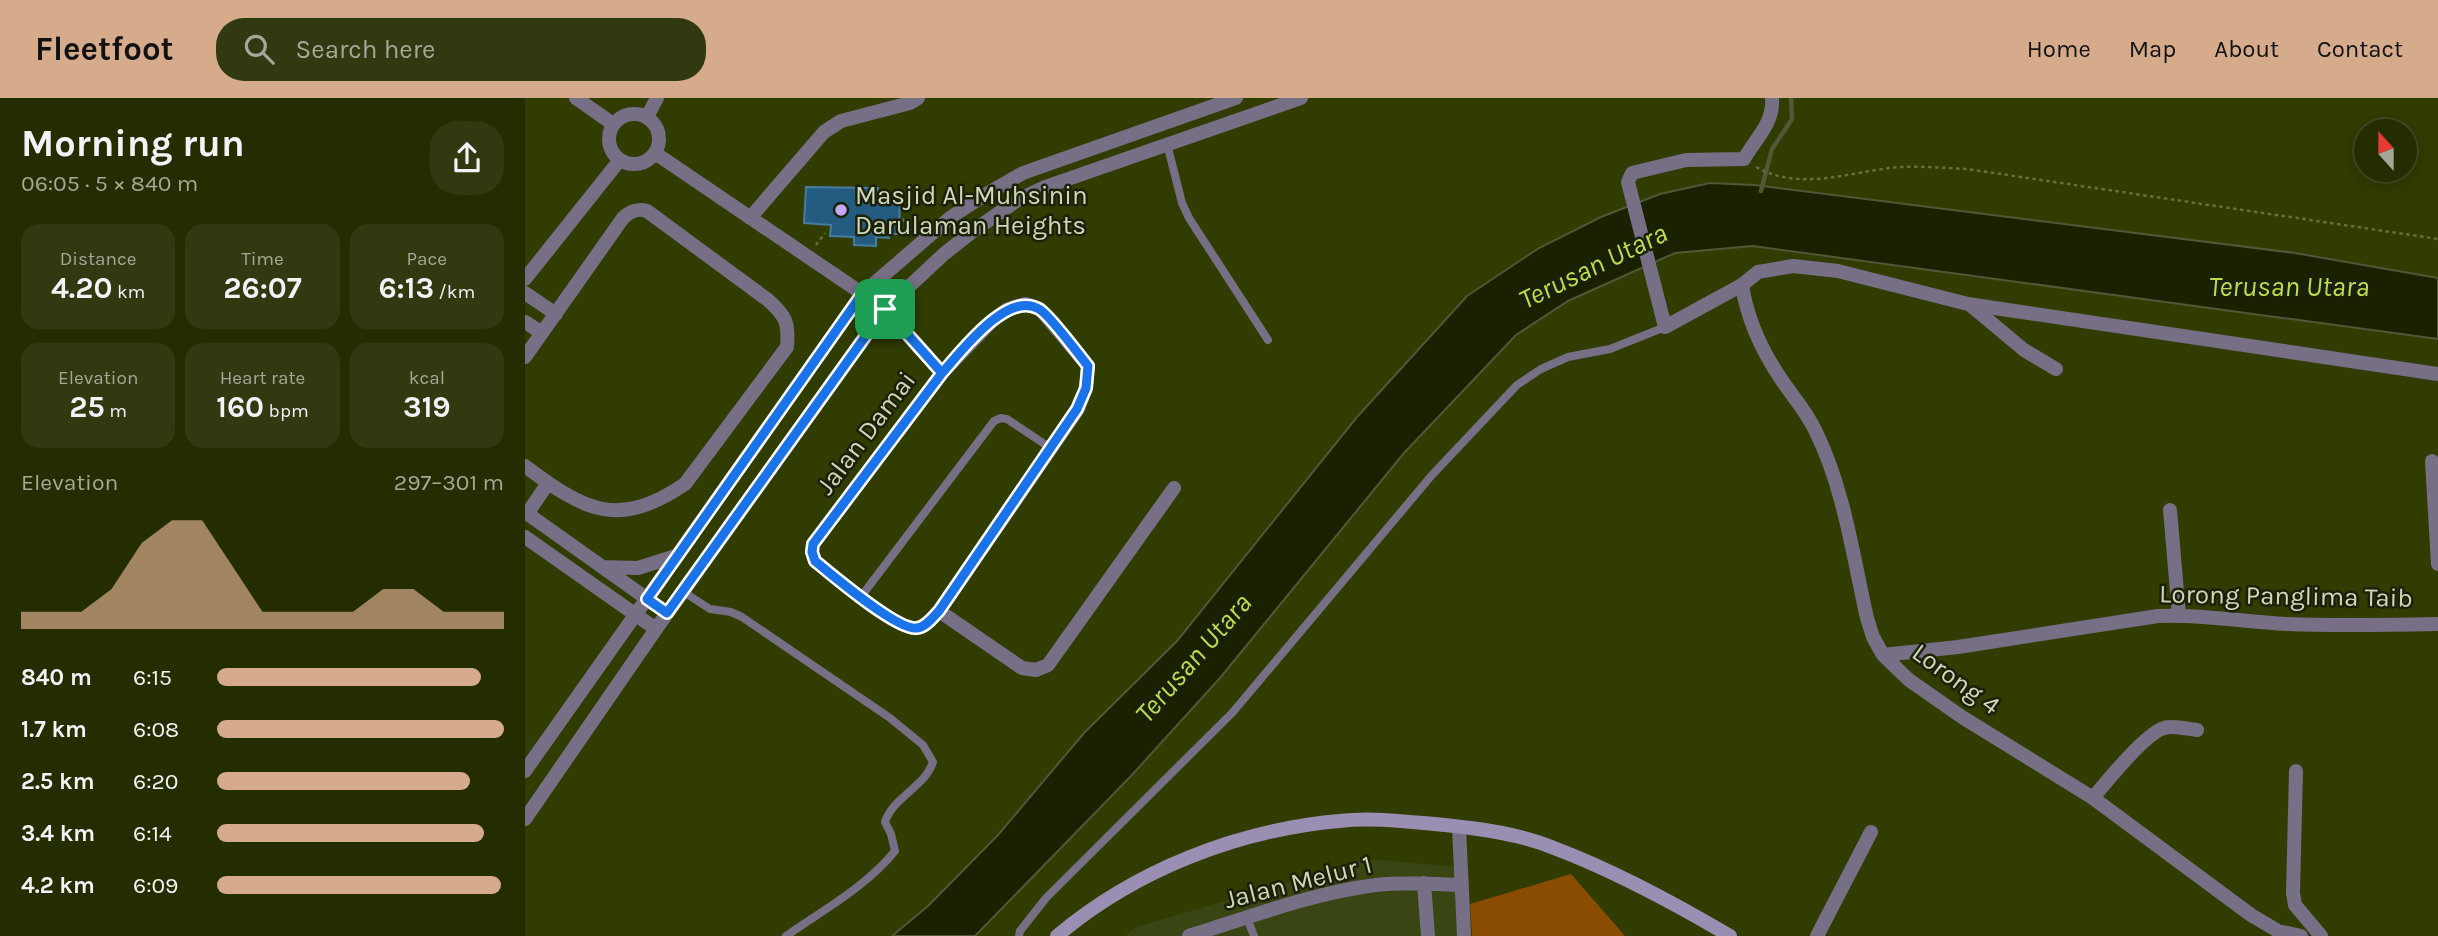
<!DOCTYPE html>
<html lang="en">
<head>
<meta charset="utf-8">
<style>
	body { margin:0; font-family:Karla,sans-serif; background:#30390f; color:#f1f3f6; height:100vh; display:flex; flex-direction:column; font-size:26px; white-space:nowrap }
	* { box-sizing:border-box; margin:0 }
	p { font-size:23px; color:#a3a899 }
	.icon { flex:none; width:38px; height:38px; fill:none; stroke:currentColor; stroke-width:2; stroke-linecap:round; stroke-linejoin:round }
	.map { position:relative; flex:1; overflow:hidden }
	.sheet { display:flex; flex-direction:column; background:#242d00; width:525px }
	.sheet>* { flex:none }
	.needle { width:46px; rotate:339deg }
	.tools { position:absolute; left:1829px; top:21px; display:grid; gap:14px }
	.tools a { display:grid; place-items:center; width:63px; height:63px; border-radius:50%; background:#242d00; box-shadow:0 4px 18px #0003,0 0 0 2px #414922; font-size:35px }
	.pin { position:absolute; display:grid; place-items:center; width:60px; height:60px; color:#fff; margin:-30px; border-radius:14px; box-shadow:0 4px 10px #0006 }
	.round { display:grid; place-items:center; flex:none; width:74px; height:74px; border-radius:28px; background:#30390f }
	.summary { display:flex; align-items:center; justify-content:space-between; height:119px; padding:0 21px }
	h1 { font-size:38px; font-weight:700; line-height:52px }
	.metrics { display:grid; grid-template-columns:repeat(3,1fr); gap:10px; height:119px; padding:7px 21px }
	.metrics div { display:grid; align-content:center; border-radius:18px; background:#30390f; text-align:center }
	.metrics b { font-size:30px; font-weight:700 }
	.metrics small { font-size:19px; font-weight:400 }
	.metrics p { font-size:19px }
	.chart { height:196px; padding:14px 21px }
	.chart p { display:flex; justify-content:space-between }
	.chart svg { width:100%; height:126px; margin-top:7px; fill:#d6ab8b; opacity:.7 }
	ul { padding:0 21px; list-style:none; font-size:23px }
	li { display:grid; grid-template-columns:112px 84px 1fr; align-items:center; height:52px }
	li i { height:18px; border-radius:9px; background:#d6ab8b }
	header { display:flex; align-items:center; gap:42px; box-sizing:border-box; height:98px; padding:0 35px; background:#d6ab8b; color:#111 }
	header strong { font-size:33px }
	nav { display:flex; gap:38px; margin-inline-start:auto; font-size:24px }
	.search { width:490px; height:63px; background:#30390f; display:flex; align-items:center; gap:18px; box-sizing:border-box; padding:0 24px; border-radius:28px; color:#a3a899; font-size:26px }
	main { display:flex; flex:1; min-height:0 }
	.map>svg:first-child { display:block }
	.built { fill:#394513 }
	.forest { fill:#8a4d00 }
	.water { fill:#1a2100; stroke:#505838; stroke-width:2 }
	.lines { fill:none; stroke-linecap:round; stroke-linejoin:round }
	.stream { stroke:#505838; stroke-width:4.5 }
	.building { fill:#245c81; stroke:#477ca2; stroke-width:2 }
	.path { stroke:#65703e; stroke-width:2.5; stroke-dasharray:3.5 3.5; stroke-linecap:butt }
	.service { stroke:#776f86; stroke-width:8 }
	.minor { stroke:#776f86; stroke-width:14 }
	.tertiary { stroke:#776f86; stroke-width:14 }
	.secondary { stroke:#9b8eb3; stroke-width:14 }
	.route-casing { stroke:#fff; stroke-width:14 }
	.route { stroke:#1a73e8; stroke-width:9 }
	.poi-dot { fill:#c3a7f2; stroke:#1b2109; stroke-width:2.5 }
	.labels { text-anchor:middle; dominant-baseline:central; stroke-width:5; stroke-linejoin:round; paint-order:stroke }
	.poi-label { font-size:26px; fill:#ced7ba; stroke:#1b2109; text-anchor:start }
	.street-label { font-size:26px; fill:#ced7ba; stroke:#1b2109 }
	.water-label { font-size:28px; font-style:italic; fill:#bddd4f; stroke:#1b2109 }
</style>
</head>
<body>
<header>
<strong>Fleetfoot</strong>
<div class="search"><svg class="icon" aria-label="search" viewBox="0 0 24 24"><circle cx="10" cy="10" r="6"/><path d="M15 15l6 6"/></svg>Search here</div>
<nav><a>Home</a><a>Map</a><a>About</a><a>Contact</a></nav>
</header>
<main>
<section class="sheet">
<div class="summary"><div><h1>Morning run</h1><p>06:05 · 5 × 840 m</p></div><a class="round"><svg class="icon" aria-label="share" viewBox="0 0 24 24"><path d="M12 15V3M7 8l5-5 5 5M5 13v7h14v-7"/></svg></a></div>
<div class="metrics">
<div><p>Distance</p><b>4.20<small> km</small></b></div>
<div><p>Time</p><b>26:07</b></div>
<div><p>Pace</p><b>6:13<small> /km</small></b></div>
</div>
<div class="metrics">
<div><p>Elevation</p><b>25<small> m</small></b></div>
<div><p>Heart rate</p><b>160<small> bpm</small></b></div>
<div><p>kcal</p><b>319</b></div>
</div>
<div class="chart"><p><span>Elevation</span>297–301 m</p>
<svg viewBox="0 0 160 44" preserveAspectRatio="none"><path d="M0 44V38L10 38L20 38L30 30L40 14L50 6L60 6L70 22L80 38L90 38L100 38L110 38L120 30L130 30L140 38L150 38L160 38V44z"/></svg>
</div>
<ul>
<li><b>840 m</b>6:15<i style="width:92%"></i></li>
<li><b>1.7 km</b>6:08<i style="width:100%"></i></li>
<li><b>2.5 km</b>6:20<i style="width:88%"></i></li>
<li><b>3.4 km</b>6:14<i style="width:93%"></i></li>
<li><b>4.2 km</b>6:09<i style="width:99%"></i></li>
</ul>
</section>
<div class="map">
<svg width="1913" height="838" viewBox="0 0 1913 838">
	<rect width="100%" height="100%" fill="#303c00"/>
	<path class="built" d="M844 761 943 770 947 838H600L611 829Z"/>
	<path class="forest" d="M1046 776 1100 838H947L945 806Z"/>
	<path class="water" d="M1185 85 1229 87 1770 155 1913 180V241L1228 148 1150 155 1043 203 991 237 879 355 695 580 606 678 450 838H367L403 808 473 737 559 635 652 543 832 319 942 198 1014 150 1076 119 1135 96Z"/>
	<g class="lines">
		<path class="stream" d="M1236 93 1247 51 1267 21 1266 0"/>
	</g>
	<path class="building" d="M281 89 353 90 352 98 365 99V103H375L374 136H364V140L351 139V148L329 147V139L305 138 306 127 279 125Z"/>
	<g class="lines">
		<path class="path" d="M1231 69C1277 95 1329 72 1376 69 1398 68 1420 70 1442 71L1913 141
			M377 121 388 132
			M291 147 300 135"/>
		<path class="service" d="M642 46 657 105 664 120 743 242
			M157 493 185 511 206 514 217 519 365 620 398 647 408 664C400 689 368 699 360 724L366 736 370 753C342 788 298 812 261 838
			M335 500 469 323 476 320 482 321 524 349
			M722 820 729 838
			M494 838 495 833 521 800 708 614 907 377 992 287 1016 271 1043 259 1085 251 1140 229"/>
		<path class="minor" d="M51 0 88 26
			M1247 0C1249 25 1231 40 1219 61L1161 62 1107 75 1103 84 1140 229 1217 187 1233 174 1268 168 1313 173 1443 206 1913 276
			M84 41a25 25 0 1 1 50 0a25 25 0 1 1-50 0Z
			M122 19 132 0
			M130 55 360 211 417 275
			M225 120 299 34 316 23 385 5 393 0
			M0 181 94 63
			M1217 187C1222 220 1237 253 1256 281 1268 299 1282 314 1291 334 1319 391 1328 458 1342 520L1348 539 1358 557 1384 582 1437 619 1568 700 1726 817 1753 833 1776 838
			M0 195 31 216
			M500 206 515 211 563 268 561 290 553 311 414 513C407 520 401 529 392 530 372 533 307 477 290 463L287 454 288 446 417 275 468 222 483 211Z
			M1444 206 1499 252 1531 271
			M0 224 17 235
			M0 259 98 120C105 113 112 110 122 113L243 202C261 218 264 225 262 249L160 386C92 432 59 412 0 368
			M1907 363 1913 466
			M1645 412 1654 517
			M2 416 23 385
			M414 513 497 570 511 572 523 567 649 390
			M1358 557 1433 549 1633 518C1676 516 1719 524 1762 526 1812 528 1863 527 1913 526
			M1771 673 1768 795 1770 807 1796 838
			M1568 700C1581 684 1621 635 1639 630 1648 627 1662 631 1672 632
			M934 729 939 838
			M899 785 903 838
			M664 838C725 819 787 795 851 787 879 784 908 786 937 787
			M1292 838 1346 734"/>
		<path class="tertiary" d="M0 414 142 515
			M0 439 131 531
			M77 469 113 470 151 458
			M0 673 337 196 426 119 463 95 498 75 711 0
			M0 721 131 531 360 211 419 156 448 133 494 101 520 89 776 0"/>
		<path class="secondary" d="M532 838C610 772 713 732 814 723 849 719 885 724 920 727 957 731 995 736 1029 750 1090 773 1149 805 1205 838"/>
	</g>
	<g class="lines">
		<defs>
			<path id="route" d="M360 211 337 196 122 501 142 515 360 211 417 275 288 446 287 454 290 463C307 477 373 533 392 530 401 529 407 520 414 513L552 311 561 290 563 268C554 257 524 216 514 211 482 192 436 254 417 275L360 211"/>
		</defs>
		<use href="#route" class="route-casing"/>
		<use href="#route" class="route"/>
	</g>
	<circle class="poi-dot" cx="316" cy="112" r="7"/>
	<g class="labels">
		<g class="poi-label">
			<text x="330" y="97">Masjid Al-Muhsinin<tspan x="330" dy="30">Darulaman Heights</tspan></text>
		</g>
		<g class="street-label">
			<text transform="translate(341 335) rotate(-53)">Jalan Damai</text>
			<text transform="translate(1761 498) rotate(1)">Lorong Panglima Taib</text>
			<text transform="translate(1431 581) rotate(36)">Lorong 4</text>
			<text transform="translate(773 784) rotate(-14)">Jalan Melur 1</text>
		</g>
		<g class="water-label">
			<text transform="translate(1068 168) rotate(-26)">Terusan Utara</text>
			<text x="1764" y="188">Terusan Utara</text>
			<text transform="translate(668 560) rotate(-49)">Terusan Utara</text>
		</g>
	</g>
</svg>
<div class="tools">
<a><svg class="needle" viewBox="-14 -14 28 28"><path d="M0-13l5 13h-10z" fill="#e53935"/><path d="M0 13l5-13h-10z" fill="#a3a899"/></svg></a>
</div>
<div class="pin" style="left:360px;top:211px;background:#1e9e55"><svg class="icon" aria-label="arrive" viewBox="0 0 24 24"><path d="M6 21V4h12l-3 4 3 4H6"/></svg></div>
</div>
</main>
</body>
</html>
